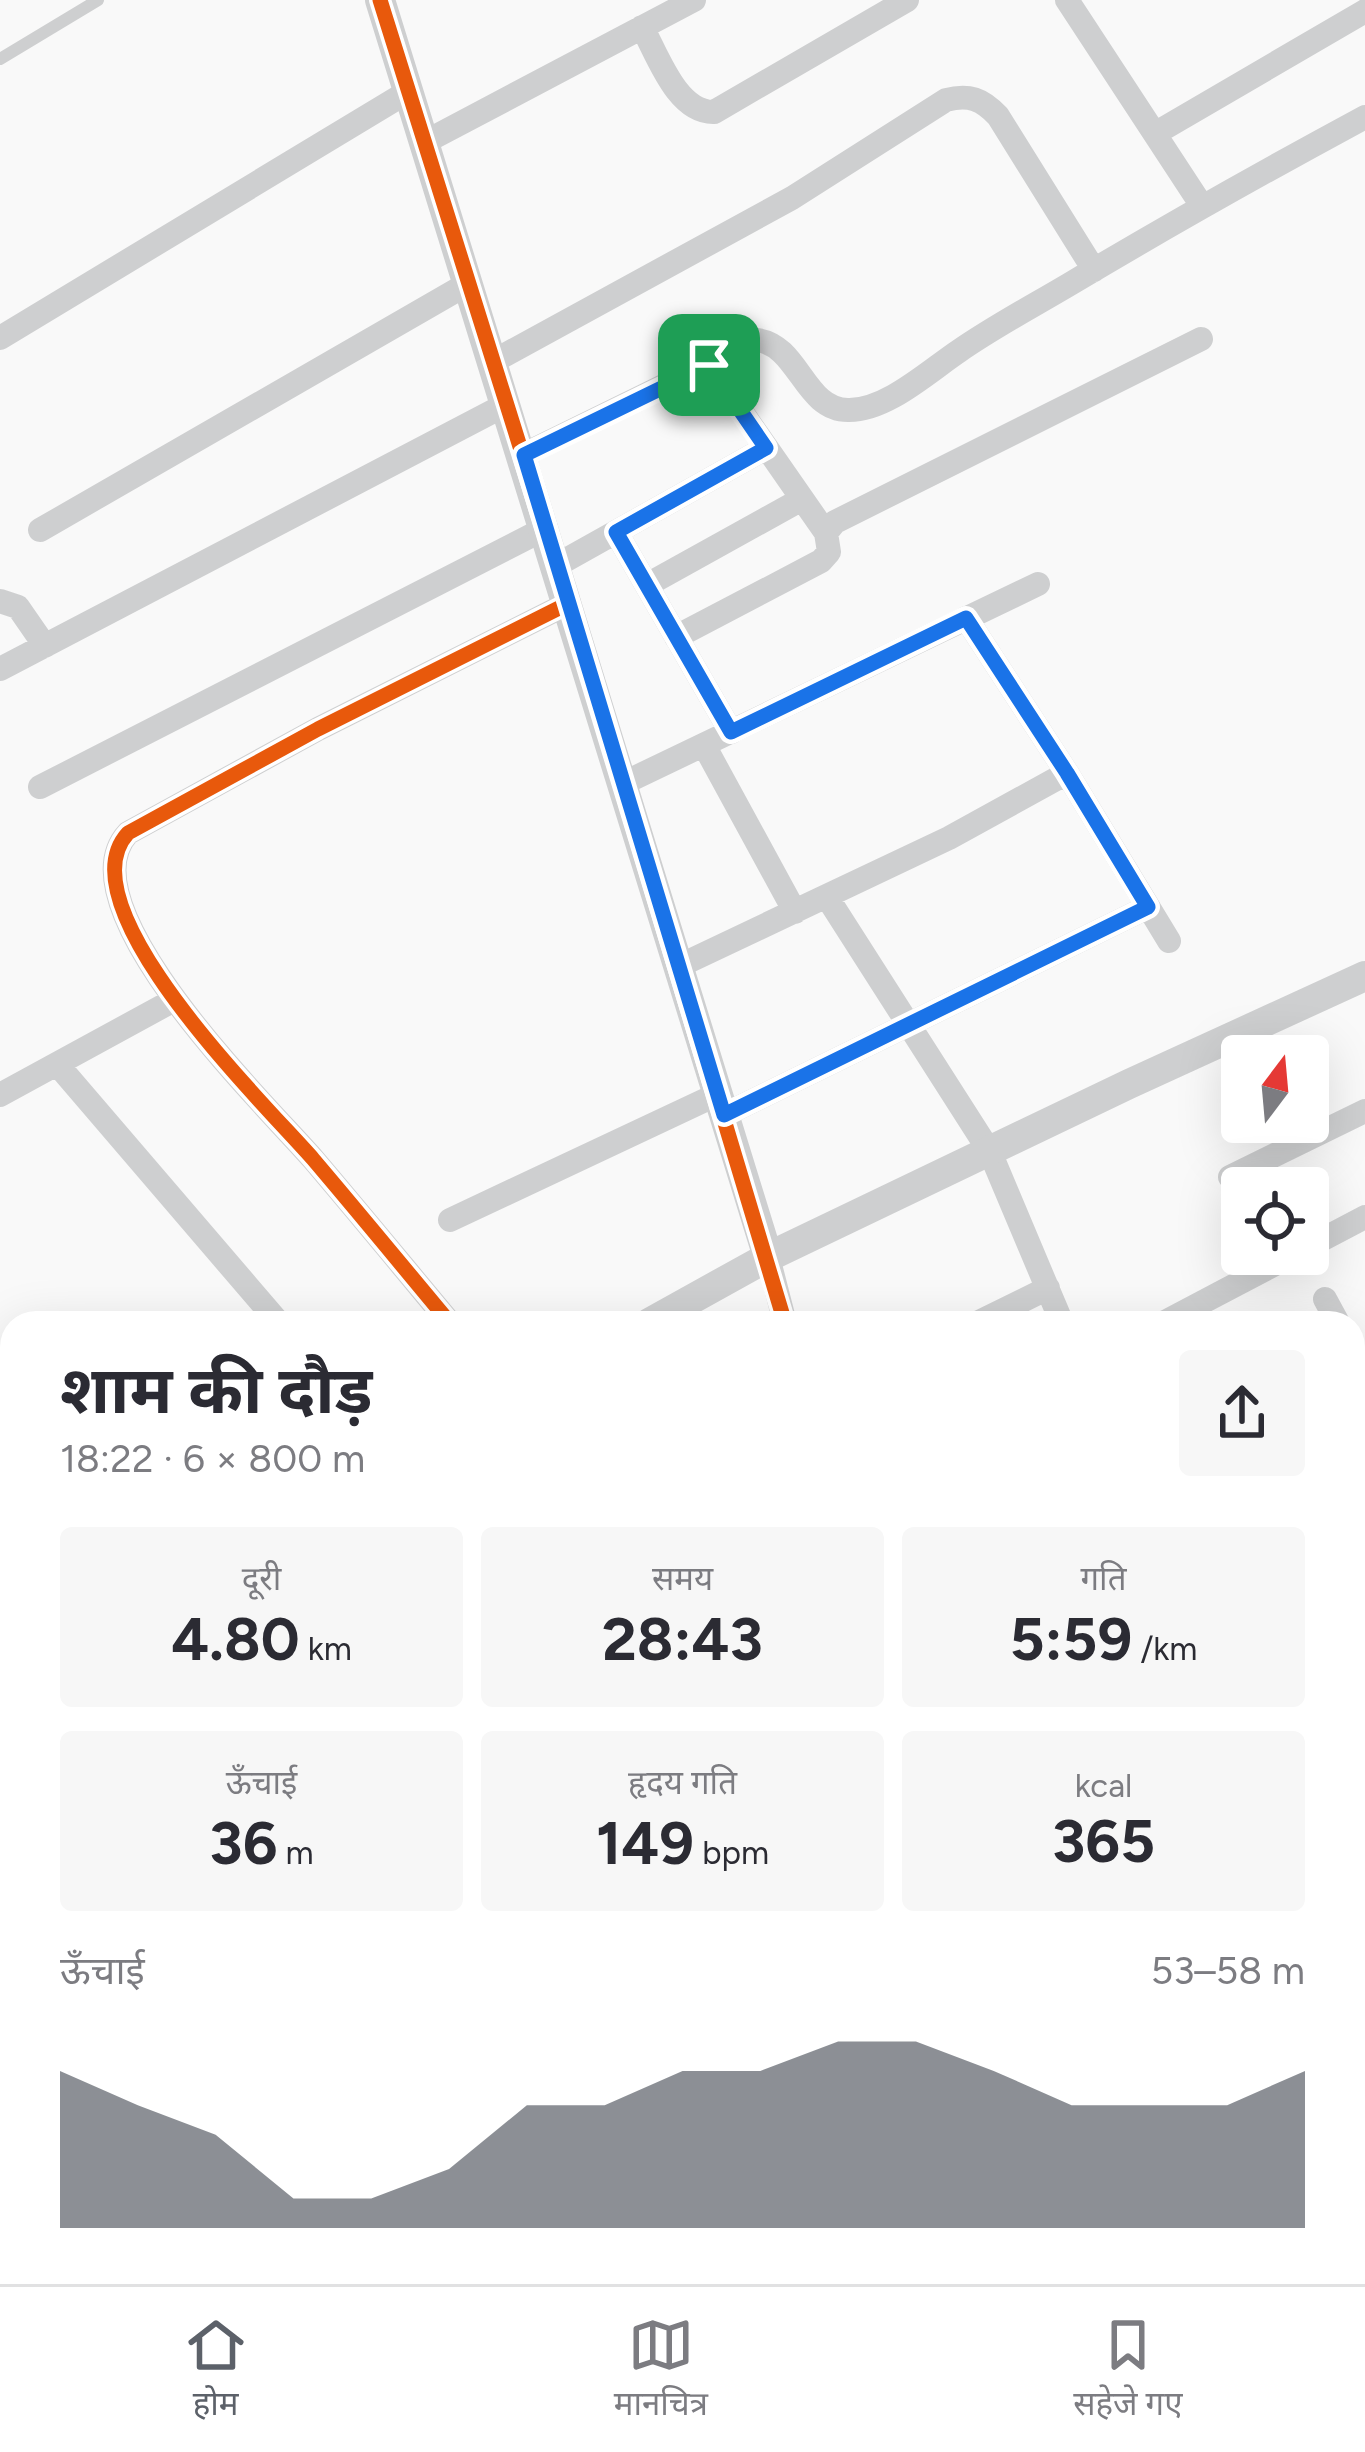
<!DOCTYPE html>
<html lang="hi">
<head>
<meta charset="utf-8">
<style>
	body { margin:0; font-family:Figtree,"Noto Sans Devanagari",sans-serif; background:#f7f7f7; color:#2b2b33; height:100vh; display:flex; flex-direction:column; font-size:45px; white-space:nowrap }
	* { box-sizing:border-box; margin:0 }
	p { font-size:39px; color:#7c7c81 }
	.icon { flex:none; width:66px; height:66px; fill:none; stroke:currentColor; stroke-width:2; stroke-linecap:round; stroke-linejoin:round }
	.map { position:relative; flex:1; overflow:hidden }
	.sheet { position:absolute; left:0px; top:1311px; width:1365px; height:975px; display:flex; flex-direction:column; background:#fff; border-radius:36px 36px 0 0; box-shadow:0 12px 48px #0002 }
	.sheet>* { flex:none }
	.needle { width:78px; rotate:16deg }
	.buttons { position:absolute; left:1221px; top:1035px; display:grid; gap:24px }
	.buttons a { display:grid; place-items:center; width:108px; height:108px; border-radius:12px; background:#fff; box-shadow:0 12px 48px #0002; font-size:60px }
	.pin { position:absolute; display:grid; place-items:center; width:102px; height:102px; color:#fff; margin:-51px; border-radius:24px; box-shadow:0 6px 18px #0006 }
	.round { display:grid; place-items:center; flex:none; width:126px; height:126px; border-radius:12px; background:#f7f7f7 }
	.headline { display:flex; align-items:center; justify-content:space-between; height:204px; padding:0 60px }
	h1 { font-size:66px; font-weight:700; line-height:90px }
	.stats { display:grid; grid-template-columns:repeat(3,1fr); gap:18px; height:204px; padding:12px 60px }
	.stats div { display:grid; align-content:center; border-radius:12px; background:#f7f7f7; text-align:center }
	.stats b { font-size:60px; font-weight:700 }
	.stats small { font-size:33px; font-weight:400 }
	.stats p { font-size:33px }
	.chart { height:336px; padding:24px 60px }
	.chart p { display:flex; justify-content:space-between }
	.chart svg { width:100%; height:216px; margin-top:12px; fill:#5c6169; opacity:.7 }
	.menu { display:flex; justify-content:space-around; align-items:center; height:168px; border-top:3px solid #e1e1e2; background:#fff; font-size:33px; color:#7c7c81 }
	.menu a { display:grid; justify-items:center; gap:6px }
	.menu .selected { color:#5c6169 }
	.map>svg:first-child { display:block }
	.lines { fill:none; stroke-linecap:round; stroke-linejoin:round }
	.stream { stroke:#ced6d9; stroke-width:6 }
	.service { stroke:#cecfd0; stroke-width:12 }
	.minor { stroke:#cecfd0; stroke-width:24 }
	.tertiary { stroke:#cecfd0; stroke-width:30 }
	.cycleway-casing { stroke:#fff; stroke-width:22 }
	.cycleway { stroke:#e8590c; stroke-width:15 }
	.route-casing { stroke:#fff; stroke-width:24 }
	.route { stroke:#1a73e8; stroke-width:15 }
</style>
</head>
<body>
<div class="map">
<svg width="1365" height="2284" viewBox="0 0 1365 2284">
	<rect width="100%" height="100%" fill="#f9f9f9"/>
	<g class="lines">
		<path class="stream" d="M0 2174H12
			M1353 2176H1365"/>
		<path class="service" d="M0 59 98 0"/>
		<path class="minor" d="M1067 0 1202 206
			M642 27C658 56 677 113 714 112L907 0
			M1156 133 1365 11
			M425 142 694 0
			M0 338 409 91
			M494 361 792 198 946 100C969 94 982 99 998 116L1094 270
			M709 365 826 533
			M523 455 757 340C799 345 804 410 848 410 886 411 929 371 959 351 995 326 1033 306 1070 284 1167 226 1265 171 1365 117
			M40 530 469 283
			M616 532 731 732
			M557 565 766 448
			M647 585 802 499
			M0 601 18 607 45 646
			M966 618 1067 773 1169 941
			M676 637 821 561 829 552 826 533 835 522 1201 339
			M0 669 507 404
			M704 745 795 912
			M624 783 1038 584
			M40 787 546 528
			M827 897 990 1152 1062 1323
			M679 966 949 838 1067 773
			M57 1064 279 1323
			M0 1095 174 1000
			M724 1115 1148 907
			M1230 1177 1365 1111
			M450 1220 718 1094
			M1308 1247 1365 1217
			M768 1257 785 1323
			M1325 1299 1338 1323
			M450 1323C404 1268 359 1213 313 1159 265 1104 61 906 128 833L318 729 569 603
			M977 1323 1048 1288
			M1163 1323 1294 1254
			M1353 1351 1365 1373
			M1353 1478 1365 1472
			M1353 1581 1365 1602
			M1353 1755 1365 1747
			M1353 1799 1365 1820
			M1353 1976 1365 1998
			M1353 2018H1365
			M0 2035 12 2033
			M1353 2199 1365 2225
			M1269 2284H1283
			M1350 2284 1365 2277"/>
		<path class="tertiary" d="M380 0 768 1257
			M649 1323 768 1257 1129 1084 1365 976
			M0 1704 12 1698
			M1353 2154H1365
			M0 2155H12
			M0 2190H12
			M1353 2196H1365"/>
		<defs>
			<path id="cycleway" d="M380 0 569 603 785 1323
				M450 1323C404 1268 359 1213 313 1159 265 1104 61 906 128 833L318 729 569 603"/>
		</defs>
		<use href="#cycleway" class="cycleway-casing"/>
		<use href="#cycleway" class="cycleway"/>
	</g>
	<g class="lines">
		<defs>
			<path id="route" d="M709 365 766 448 616 532 731 732 966 618 1067 773 1148 907 724 1115 524 455Z"/>
		</defs>
		<use href="#route" class="route-casing"/>
		<use href="#route" class="route"/>
	</g>
</svg>
<div class="buttons">
<a><svg class="needle" viewBox="-14 -14 28 28"><path d="M0-13l5 13h-10z" fill="#e53935"/><path d="M0 13l5-13h-10z" fill="#7c7c81"/></svg></a>
<a><svg class="icon" aria-label="locate" viewBox="0 0 24 24"><circle cx="12" cy="12" r="6"/><path d="M12 2v4M12 18v4M2 12h4M18 12h4"/></svg></a>
</div>
<div class="pin" style="left:709px;top:365px;background:#1e9e55"><svg class="icon" aria-label="arrive" viewBox="0 0 24 24"><path d="M6 21V4h12l-3 4 3 4H6"/></svg></div>
<section class="sheet">
<div class="headline"><div><h1>शाम की दौड़</h1><p>18:22 · 6 × 800 m</p></div><a class="round"><svg class="icon" aria-label="share" viewBox="0 0 24 24"><path d="M12 15V3M7 8l5-5 5 5M5 13v7h14v-7"/></svg></a></div>
<div class="stats">
<div><p>दूरी</p><b>4.80<small> km</small></b></div>
<div><p>समय</p><b>28:43</b></div>
<div><p>गति</p><b>5:59<small> /km</small></b></div>
</div>
<div class="stats">
<div><p>ऊँचाई</p><b>36<small> m</small></b></div>
<div><p>हृदय गति</p><b>149<small> bpm</small></b></div>
<div><p>kcal</p><b>365</b></div>
</div>
<div class="chart"><p><span>ऊँचाई</span>53–58 m</p>
<svg viewBox="0 0 160 44" preserveAspectRatio="none"><path d="M0 44V12L10 19L20 25L30 38L40 38L50 32L60 19L70 19L80 12L90 12L100 6L110 6L120 12L130 19L140 19L150 19L160 12V44z"/></svg>
</div>
</section>
</div>
<nav class="menu">
<a class="selected"><svg class="icon" aria-label="home" viewBox="0 0 24 24"><path d="M3 11l9-7 9 7M6 9v11h12V9"/></svg>होम</a>
<a><svg class="icon" aria-label="map" viewBox="0 0 24 24"><path d="M3 6l6-2 6 2 6-2v14l-6 2-6-2-6 2zM9 4v14M15 6v14"/></svg>मानचित्र</a>
<a><svg class="icon" aria-label="saved" viewBox="0 0 24 24"><path d="M7 4h10v16l-5-4-5 4z"/></svg>सहेजे गए</a>
</nav>
</body>
</html>
